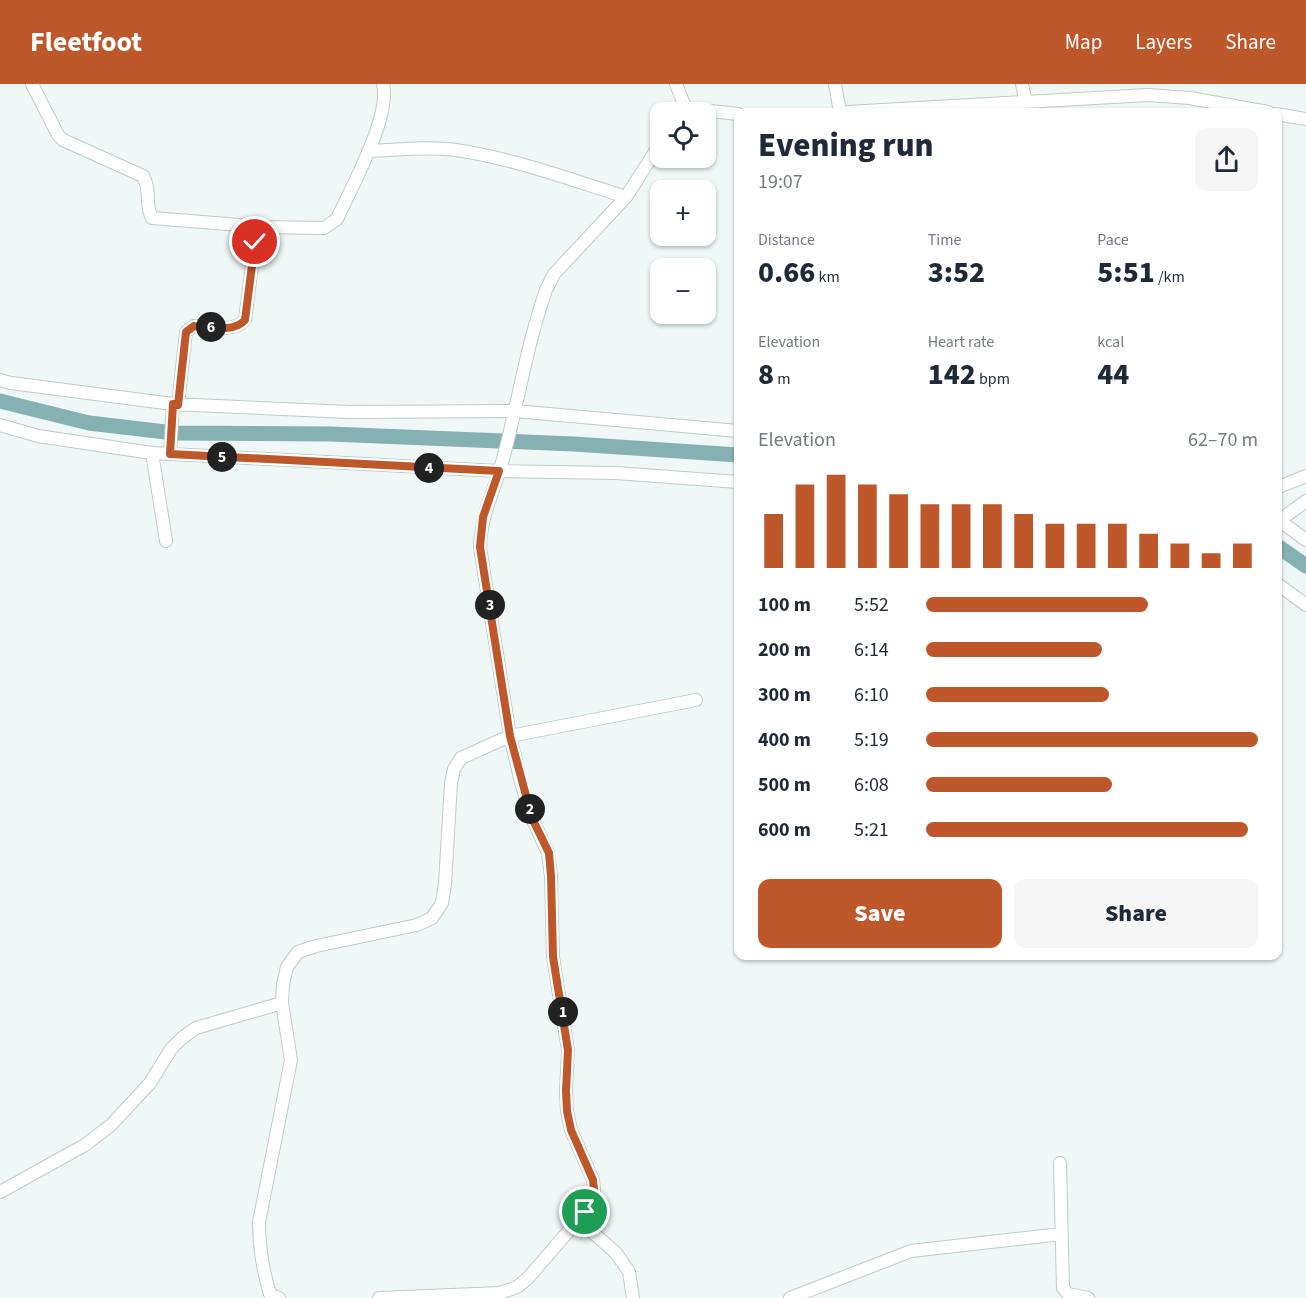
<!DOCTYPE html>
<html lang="en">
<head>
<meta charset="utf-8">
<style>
	body { margin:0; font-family:"Source Sans 3",sans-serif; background:#f6f6f7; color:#1f2937; height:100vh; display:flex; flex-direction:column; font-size:22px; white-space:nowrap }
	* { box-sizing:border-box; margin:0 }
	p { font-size:20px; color:#747a83 }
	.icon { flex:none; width:33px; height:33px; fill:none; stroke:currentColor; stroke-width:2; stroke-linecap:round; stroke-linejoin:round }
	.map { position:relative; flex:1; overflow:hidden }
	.details { position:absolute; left:734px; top:24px; width:548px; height:852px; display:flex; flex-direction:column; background:#fff; border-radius:12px; box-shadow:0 2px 4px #0004 }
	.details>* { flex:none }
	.fabs { position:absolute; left:650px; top:18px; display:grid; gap:12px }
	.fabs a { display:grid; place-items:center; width:66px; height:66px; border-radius:12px; background:#fff; box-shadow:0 2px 4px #0004; font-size:30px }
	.pin { position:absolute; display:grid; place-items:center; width:51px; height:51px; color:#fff; margin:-26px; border:3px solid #fff; border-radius:50%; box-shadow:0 2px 6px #0007 }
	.km { position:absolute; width:30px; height:30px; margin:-15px; border-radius:50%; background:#222; color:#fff; font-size:16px; line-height:30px; text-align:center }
	.round { display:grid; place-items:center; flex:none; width:63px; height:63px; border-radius:12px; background:#f6f6f7 }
	.headline { display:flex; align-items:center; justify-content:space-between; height:102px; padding:0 24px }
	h1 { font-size:33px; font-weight:800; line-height:45px }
	.figures { display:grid; grid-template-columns:repeat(3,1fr); gap:9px; height:102px; padding:6px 24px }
	.figures div { display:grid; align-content:center }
	.figures b { font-size:30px; font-weight:800 }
	.figures small { font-size:16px; font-weight:400 }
	.figures p { font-size:16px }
	.chart { height:168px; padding:12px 24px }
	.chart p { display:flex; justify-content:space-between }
	.chart svg { width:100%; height:108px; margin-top:6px; stroke:#be582b; stroke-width:6 }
	.primary-button { display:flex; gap:12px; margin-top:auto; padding:12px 24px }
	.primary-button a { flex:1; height:69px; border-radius:12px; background:#be582b; color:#fff; font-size:24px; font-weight:800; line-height:69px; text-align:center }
	.primary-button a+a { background:#f6f6f7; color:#1f2937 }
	ul { padding:0 24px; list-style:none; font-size:20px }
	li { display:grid; grid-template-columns:96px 72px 1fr; align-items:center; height:45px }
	li i { height:15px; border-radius:8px; background:#be582b }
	header { display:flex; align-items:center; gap:36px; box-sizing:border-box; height:84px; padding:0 30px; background:#be582b; color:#fff }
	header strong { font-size:28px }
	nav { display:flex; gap:33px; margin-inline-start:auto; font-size:21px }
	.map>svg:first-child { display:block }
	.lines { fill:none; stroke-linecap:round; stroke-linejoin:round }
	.canal { stroke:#86b1b2; stroke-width:15 }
	.street-casing { stroke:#c1c9c9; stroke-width:14 }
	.street { stroke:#fff; stroke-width:12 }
	.route-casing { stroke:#fff; stroke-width:12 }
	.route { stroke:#be582b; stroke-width:8 }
</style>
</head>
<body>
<header>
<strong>Fleetfoot</strong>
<nav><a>Map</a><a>Layers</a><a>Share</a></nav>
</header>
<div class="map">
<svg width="1306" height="1214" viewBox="0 0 1306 1214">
	<rect width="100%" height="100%" fill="#eff7f7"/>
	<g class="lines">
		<path class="canal" d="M0 317 89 339 174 349 330 350 574 360 738 371
			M1276 461 1306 482"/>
		<defs>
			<path id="street" d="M32 0 58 51 63 56 143 92C152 108 144 120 152 134L265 143
				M676 0 687 28
				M835 0 840 28
				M1022 0 1026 19
				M687 28 702 26 738 30
				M848 28 1148 11 1190 14 1268 28
				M1276 30 1306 35
				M368 67C397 66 427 62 456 66 512 74 572 96 626 113
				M0 296 11 299 173 320 349 328 515 327 738 347
				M178 321 186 248 194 242C209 243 234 249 245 236L255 158 258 147 265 143 324 144 337 135C351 104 391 33 383 0
				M0 341 38 352 152 369 499 387 616 389 738 398
				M152 369 166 457
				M170 370 173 320
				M1276 404 1306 392
				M1276 434 1306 456
				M1280 436 1306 417
				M1276 499 1306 521
				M1060 1079 1063 1204 1068 1210 1088 1214
				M0 1108 85 1061 111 1041 150 999 171 965 182 954 196 944 282 919
				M279 1214 270 1210C263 1187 259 1162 259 1138L291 976 282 919 283 900 287 883 298 868 316 862 417 841 432 834 442 819 445 800 451 699 454 685 461 674 510 652 696 616
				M379 1214 500 1209 517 1203 528 1194 585 1128
				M633 1214 629 1188 616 1169 590 1146 585 1138V1128L594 1106 593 1096 571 1046 567 1027 566 1007 568 966 553 873 551 792 548 769 532 734 522 702 510 652 480 463C481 429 495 406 503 375 518 319 527 260 546 206L554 190 626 113 660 60
				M790 1214 911 1167 1061 1150"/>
		</defs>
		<use href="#street" class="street-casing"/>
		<use href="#street" class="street"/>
	</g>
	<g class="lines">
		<defs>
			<path id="route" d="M255 158 245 236C234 249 209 243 194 242L186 248 178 321 173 320 170 370 499 387 483 433 480 463 510 652 532 734 549 769 551 792 553 873 568 966 566 1007 567 1027 571 1046 593 1096 594 1106 585 1128"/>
		</defs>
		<use href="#route" class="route-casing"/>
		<use href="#route" class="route"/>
	</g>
</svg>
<div class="fabs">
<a><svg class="icon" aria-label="locate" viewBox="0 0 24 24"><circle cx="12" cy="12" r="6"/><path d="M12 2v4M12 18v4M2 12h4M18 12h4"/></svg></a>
<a>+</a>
<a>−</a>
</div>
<div class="pin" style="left:585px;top:1128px;background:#1e9e55"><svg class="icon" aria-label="arrive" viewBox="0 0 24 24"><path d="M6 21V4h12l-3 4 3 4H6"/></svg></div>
<div class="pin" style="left:255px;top:158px;background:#d93025"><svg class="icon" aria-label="check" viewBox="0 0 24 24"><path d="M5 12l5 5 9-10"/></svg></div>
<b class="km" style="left:563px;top:928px">1</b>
<b class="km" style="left:530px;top:725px">2</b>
<b class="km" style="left:490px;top:521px">3</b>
<b class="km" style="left:429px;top:384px">4</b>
<b class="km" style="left:222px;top:373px">5</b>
<b class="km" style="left:211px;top:243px">6</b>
<section class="details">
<div class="headline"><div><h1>Evening run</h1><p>19:07</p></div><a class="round"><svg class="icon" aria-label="share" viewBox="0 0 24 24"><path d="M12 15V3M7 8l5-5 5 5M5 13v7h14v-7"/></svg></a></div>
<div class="figures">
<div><p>Distance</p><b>0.66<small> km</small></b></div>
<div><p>Time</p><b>3:52</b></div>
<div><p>Pace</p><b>5:51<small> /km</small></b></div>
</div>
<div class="figures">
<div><p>Elevation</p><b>8<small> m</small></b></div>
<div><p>Heart rate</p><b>142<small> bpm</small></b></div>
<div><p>kcal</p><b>44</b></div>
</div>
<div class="chart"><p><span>Elevation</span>62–70 m</p>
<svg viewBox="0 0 160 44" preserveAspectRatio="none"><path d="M5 44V22M15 44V10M25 44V6M35 44V10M45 44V14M55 44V18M65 44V18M75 44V18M85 44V22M95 44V26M105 44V26M115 44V26M125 44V30M135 44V34M145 44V38M155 44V34"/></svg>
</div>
<ul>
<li><b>100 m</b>5:52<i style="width:67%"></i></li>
<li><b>200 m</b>6:14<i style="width:53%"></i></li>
<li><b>300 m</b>6:10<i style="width:55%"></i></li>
<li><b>400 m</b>5:19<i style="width:100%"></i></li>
<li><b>500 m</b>6:08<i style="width:56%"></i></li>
<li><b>600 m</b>5:21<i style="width:97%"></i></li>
</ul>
<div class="primary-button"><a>Save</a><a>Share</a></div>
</section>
</div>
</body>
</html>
